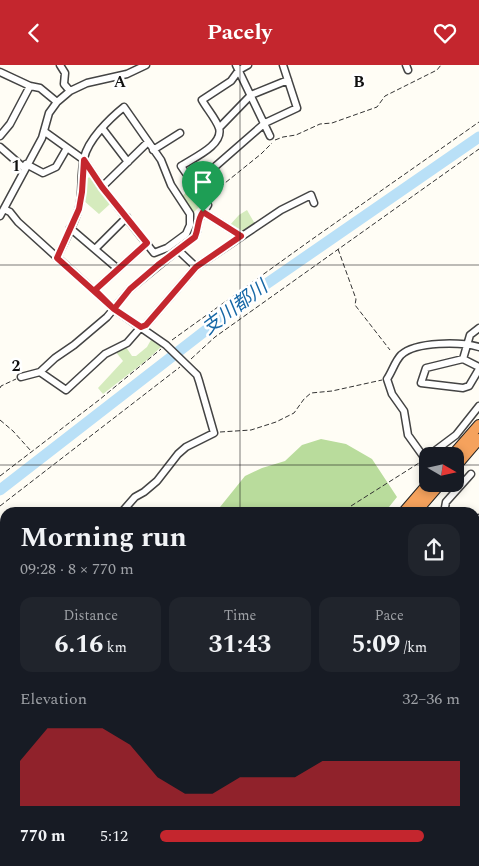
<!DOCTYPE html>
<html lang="en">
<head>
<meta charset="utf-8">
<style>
	body { margin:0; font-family:Spectral,"Noto Sans JP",serif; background:#20242c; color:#f1f3f6; height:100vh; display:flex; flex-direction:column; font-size:19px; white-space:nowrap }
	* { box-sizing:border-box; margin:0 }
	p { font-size:16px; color:#9ea1a6 }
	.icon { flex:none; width:28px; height:28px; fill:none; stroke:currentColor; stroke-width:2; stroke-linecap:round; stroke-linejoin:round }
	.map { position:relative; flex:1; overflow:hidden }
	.details { position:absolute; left:0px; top:442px; width:480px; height:359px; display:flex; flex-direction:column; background:#171b24; border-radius:15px 15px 0 0; box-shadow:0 2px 8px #0003 }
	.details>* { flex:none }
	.needle { width:32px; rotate:99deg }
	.controls { position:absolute; left:419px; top:382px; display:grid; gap:10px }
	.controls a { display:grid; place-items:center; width:45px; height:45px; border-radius:10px; background:#171b24; box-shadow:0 2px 8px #0003; font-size:25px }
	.pin { position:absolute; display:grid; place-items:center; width:42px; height:42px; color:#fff; margin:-51px -21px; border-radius:50% 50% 50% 0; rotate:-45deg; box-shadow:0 0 5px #0007 }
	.pin .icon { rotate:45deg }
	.round { display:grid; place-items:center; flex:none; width:52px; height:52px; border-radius:15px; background:#20242c }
	.head { display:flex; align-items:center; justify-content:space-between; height:85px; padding:0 20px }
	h1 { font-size:28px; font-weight:700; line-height:38px }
	.metrics { display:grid; grid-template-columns:repeat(3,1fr); gap:8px; height:85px; padding:5px 20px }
	.metrics div { display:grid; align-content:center; border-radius:12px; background:#20242c; text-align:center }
	.metrics b { font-size:25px; font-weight:700 }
	.metrics small { font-size:14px; font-weight:400 }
	.metrics p { font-size:14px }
	.chart { height:140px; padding:10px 20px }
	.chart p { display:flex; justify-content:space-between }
	.chart svg { width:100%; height:90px; margin-top:5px; fill:#c4262e; opacity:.7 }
	ul { padding:0 20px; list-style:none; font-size:16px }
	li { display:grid; grid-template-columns:80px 60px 1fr; align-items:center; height:38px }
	li i { height:12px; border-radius:6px; background:#c4262e }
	header { display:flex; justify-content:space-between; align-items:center; height:65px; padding:0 20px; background:#c4262e; color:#fff; font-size:22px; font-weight:700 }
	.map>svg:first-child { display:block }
	.green { fill:#d5ebbd }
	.forest { fill:#b9dc9c }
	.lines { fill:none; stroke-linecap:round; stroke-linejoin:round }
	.river { stroke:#b9e0f7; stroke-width:11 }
	.building { fill:#5a524d; filter:url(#shadow) }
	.minor-tunnel { stroke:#dbdad3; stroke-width:6; stroke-dasharray:6 3; stroke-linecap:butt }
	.minor-casing { stroke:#444; stroke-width:9 }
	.highway-casing { stroke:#222; stroke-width:12 }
	.path { stroke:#333; stroke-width:1; stroke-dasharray:5 2.5; stroke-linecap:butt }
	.minor { stroke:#fff; stroke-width:6 }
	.highway { stroke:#f5a25d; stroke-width:10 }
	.route-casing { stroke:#fff; stroke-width:10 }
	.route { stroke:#c4262e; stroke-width:6 }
	.grid { fill:none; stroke:#111; stroke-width:1; stroke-opacity:0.55 }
	.labels { text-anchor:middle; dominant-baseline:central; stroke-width:5; stroke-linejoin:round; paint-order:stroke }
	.water-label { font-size:19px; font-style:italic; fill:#1768a6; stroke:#fff }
	.grid-label { font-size:16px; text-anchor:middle; font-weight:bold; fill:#111; stroke:#fff; stroke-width:5; stroke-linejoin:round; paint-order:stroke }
</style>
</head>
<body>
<header><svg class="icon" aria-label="back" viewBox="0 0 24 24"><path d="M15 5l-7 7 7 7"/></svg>Pacely<svg class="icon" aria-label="heart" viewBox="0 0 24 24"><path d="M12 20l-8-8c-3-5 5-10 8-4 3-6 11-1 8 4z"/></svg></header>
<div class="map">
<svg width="479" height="801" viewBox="0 0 479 801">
	<defs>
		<filter id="shadow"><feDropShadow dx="2.5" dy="2.5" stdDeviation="0" flood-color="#0004"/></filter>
	</defs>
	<rect width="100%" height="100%" fill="#fffdf5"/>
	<path class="green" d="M90 112 110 139 99 149 83 135 85 114Z
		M195 121 206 135 193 148 182 131Z
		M247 145 255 159C243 167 242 170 229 161L239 150Z
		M152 273 162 281 148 294 103 329 98 323 123 296 115 286 126 282 132 291H136L147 282Z"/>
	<path class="forest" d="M321 374 346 379 372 394 397 432 385 447H216L245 411 262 403 285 396 302 380Z
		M5 588V658L0 655V594Z
		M276 796H332L329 801H274Z
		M382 796H449L445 801H380Z"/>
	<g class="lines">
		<path class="river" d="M0 425 259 224 479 72"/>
	</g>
	<path class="building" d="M479 582V626L477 627 475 617V600H478L477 596 475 597V583Z"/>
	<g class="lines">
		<path class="minor-tunnel" d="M451 419 457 424"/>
		<defs>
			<path id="minor" d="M60 0 65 8 64 19 70 26
				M236 0 270 71
				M248 0 239 5 231 16 202 35C207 44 216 54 219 63 224 80 193 93 181 101L194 120 265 58 297 43 283 0
				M406 0 408 5
				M0 7 30 21 40 23 57 37
				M102 63 128 97
				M219 63 251 30 288 15
				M45 67 84 95 102 122 154 188 167 183 186 169 190 160V149L171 120 161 95 124 42C109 54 88 75 84 93 80 110 83 127 79 143 74 160 64 177 57 193
				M0 71 10 59 30 21
				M0 82 24 103
				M153 85 180 68
				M26 99 43 108 56 102 67 83
				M102 122 148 77
				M4 144 10 147 18 157 114 244 166 280 197 310 199 316 214 368 186 382 178 389 157 416 144 427 135 432 121 448
				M203 147 241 171
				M0 151 42 73 49 48 57 37 70 26 87 18 127 9 146 0
				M70 163 118 204
				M95 184 127 152
				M178 185 196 202
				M95 225 147 178
				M463 294 470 270 479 263
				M479 302 463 294 426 303 421 318 463 323 469 321 479 304
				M40 307 66 325 105 289 127 278 141 262 146 260 196 202 281 145 311 130 314 138
				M21 312 40 307 55 293 74 280 107 252 130 224 195 171 197 166 199 155 208 140
				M428 391 456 370 479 341
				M428 398 408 370 404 346 392 329 387 314C392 307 395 296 401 290 416 276 461 277 479 282
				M444 448 446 437 471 409
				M475 454 479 453
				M0 543 5 540
				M475 553 479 552
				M0 680V681
				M0 712 5 714
				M475 725 479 723
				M69 801 72 796"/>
			<path id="highway" d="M452 391 479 360
				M455 402 479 374
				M403 448 428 419
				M415 448 440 419
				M8 801 16 796
				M28 801 36 796"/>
		</defs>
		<use href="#minor" class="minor-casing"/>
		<use href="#highway" class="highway-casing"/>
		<path class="path" d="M275 75 283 72 296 70 320 59 332 58 377 42 385 31 437 5 441 0
			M211 134 220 122 261 89 272 78
			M338 184 356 234 355 240 390 285
			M172 275 311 175 479 57
			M191 294 215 272 479 84
			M0 323 1 321 16 314
			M0 355 13 366 31 386
			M220 367 251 365 276 357 294 348 304 334 311 328 332 326 382 315
			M0 411 99 335 161 284
			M0 441 180 302
			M351 441 419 398
			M475 535 479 538
			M128 796 135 801
			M236 796 243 801"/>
		<use href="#minor" class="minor"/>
		<use href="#highway" class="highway"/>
	</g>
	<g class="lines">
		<defs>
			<path id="route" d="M203 147C197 155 199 163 195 172L158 200 130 224 114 244 95 225 147 178 102 122 84 95 82 127 79 144 57 193 114 244 141 262 146 260 196 202 241 171 203 147"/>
		</defs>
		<use href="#route" class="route-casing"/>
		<use href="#route" class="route"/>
	</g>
	<path class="grid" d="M240 0V448M0 200H479M0 400H428M455 400H479M0 601H5M475 601H479M240 796V801"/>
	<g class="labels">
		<g class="water-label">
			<text transform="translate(235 243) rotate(-37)">支川都川</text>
		</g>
	</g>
	<g class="grid-label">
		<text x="120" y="22">A</text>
		<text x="359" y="22">B</text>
		<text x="16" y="106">1</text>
		<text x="16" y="306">2</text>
	</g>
</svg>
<div class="controls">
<a><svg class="needle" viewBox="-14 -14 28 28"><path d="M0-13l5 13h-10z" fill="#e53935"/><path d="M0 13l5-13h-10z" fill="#9ea1a6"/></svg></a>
</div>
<div class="pin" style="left:203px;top:147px;background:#1e9e55"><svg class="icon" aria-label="arrive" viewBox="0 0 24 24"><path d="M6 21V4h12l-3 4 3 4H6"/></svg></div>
<section class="details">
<div class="head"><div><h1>Morning run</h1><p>09:28 · 8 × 770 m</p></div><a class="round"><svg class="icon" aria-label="share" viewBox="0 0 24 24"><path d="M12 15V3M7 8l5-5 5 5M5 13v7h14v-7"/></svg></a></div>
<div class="metrics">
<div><p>Distance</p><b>6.16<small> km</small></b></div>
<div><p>Time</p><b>31:43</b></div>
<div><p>Pace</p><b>5:09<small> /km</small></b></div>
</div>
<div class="chart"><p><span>Elevation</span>32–36 m</p>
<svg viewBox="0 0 160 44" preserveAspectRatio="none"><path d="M0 44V22L10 6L20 6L30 6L40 14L50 30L60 38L70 38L80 30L90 30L100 30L110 22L120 22L130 22L140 22L150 22L160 22V44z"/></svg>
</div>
<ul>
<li><b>770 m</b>5:12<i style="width:88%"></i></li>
</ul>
</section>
</div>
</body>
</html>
